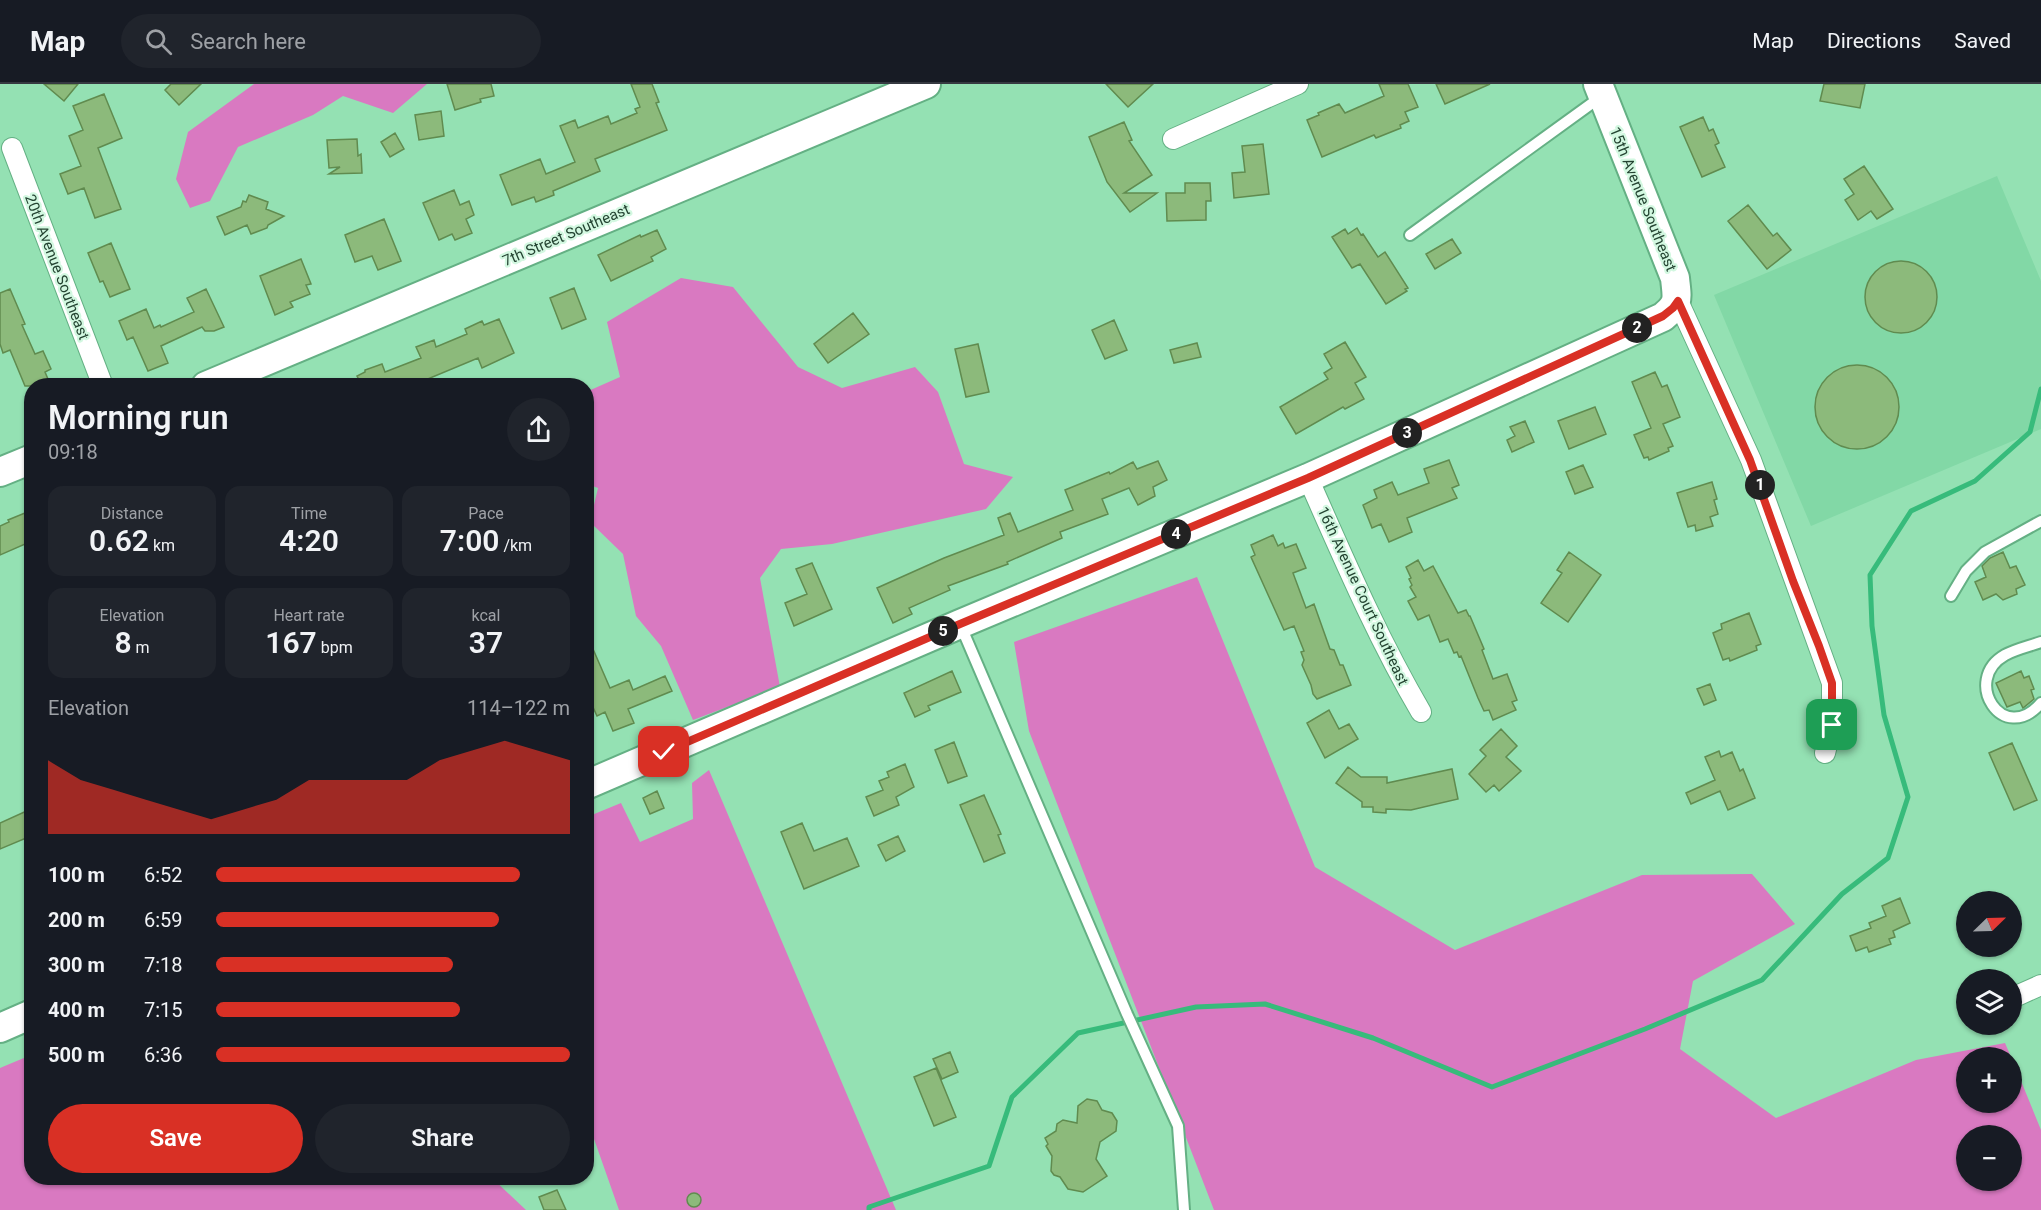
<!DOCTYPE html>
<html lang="en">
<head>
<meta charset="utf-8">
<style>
	body { margin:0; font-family:Roboto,sans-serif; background:#20242c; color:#f1f3f6; height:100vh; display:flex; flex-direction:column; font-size:22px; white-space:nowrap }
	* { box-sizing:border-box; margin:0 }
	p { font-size:20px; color:#9ea1a6 }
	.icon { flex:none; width:33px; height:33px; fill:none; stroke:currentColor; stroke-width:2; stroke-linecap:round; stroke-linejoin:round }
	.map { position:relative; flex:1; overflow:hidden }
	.panel { position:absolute; left:24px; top:294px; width:570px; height:807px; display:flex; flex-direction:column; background:#171b24; border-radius:24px; box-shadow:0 2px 4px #0004 }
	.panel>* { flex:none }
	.needle { width:39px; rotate:67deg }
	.buttons { position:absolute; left:1956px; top:807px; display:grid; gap:12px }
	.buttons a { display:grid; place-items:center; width:66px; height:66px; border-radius:50%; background:#171b24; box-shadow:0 2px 4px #0004; font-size:30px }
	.pin { position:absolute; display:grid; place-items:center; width:51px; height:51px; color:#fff; margin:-26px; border-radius:12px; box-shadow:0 3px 9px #0006 }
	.km { position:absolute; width:30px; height:30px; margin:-15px; border-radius:50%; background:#222; color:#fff; font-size:16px; line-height:30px; text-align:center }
	.round { display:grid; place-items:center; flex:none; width:63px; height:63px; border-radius:32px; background:#20242c }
	.summary { display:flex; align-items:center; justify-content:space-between; height:102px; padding:0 24px }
	h1 { font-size:33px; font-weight:600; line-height:45px }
	.stats { display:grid; grid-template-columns:repeat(3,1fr); gap:9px; height:102px; padding:6px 24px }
	.stats div { display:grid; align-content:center; border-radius:15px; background:#20242c; text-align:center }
	.stats b { font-size:30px; font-weight:600 }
	.stats small { font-size:16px; font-weight:400 }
	.stats p { font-size:16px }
	.chart { height:168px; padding:12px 24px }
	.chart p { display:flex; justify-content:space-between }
	.chart svg { width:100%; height:108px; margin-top:6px; fill:#d93025; opacity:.7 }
	.action { display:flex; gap:12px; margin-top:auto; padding:12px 24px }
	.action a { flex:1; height:69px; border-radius:36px; background:#d93025; color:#fff; font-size:24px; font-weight:600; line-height:69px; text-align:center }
	.action a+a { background:#20242c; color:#f1f3f6 }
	ul { padding:0 24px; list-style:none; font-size:20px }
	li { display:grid; grid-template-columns:96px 72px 1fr; align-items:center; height:45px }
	li i { height:15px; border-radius:8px; background:#d93025 }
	header { display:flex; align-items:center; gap:36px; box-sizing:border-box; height:84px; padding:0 30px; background:#171b24; border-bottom:2px solid #363941 }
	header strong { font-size:28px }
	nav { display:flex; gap:33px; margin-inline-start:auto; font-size:21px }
	.search { width:420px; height:54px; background:#20242c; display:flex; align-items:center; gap:15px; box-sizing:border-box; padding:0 21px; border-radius:33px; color:#9ea1a6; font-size:22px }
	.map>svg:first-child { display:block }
	.built { fill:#82d8a6 }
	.forest { fill:#d979c1; fill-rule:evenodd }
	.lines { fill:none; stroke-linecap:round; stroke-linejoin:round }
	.stream { stroke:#37bb7b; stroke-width:5 }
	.building { fill:#8cba7b; stroke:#608b4f; stroke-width:1.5 }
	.lane-casing { stroke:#64b084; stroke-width:14 }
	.street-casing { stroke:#64b084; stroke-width:22 }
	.secondary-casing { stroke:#64b084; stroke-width:32 }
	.lane { stroke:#fff; stroke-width:10 }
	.street { stroke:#fff; stroke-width:20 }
	.secondary { stroke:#fff; stroke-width:28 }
	.route-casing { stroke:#fff; stroke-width:12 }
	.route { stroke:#d93025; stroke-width:8 }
	.labels { text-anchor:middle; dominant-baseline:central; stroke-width:4.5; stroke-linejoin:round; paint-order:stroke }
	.street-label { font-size:15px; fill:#244432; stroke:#d3f8e1 }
</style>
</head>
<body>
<header>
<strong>Map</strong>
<div class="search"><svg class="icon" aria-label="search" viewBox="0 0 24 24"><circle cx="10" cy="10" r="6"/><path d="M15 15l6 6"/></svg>Search here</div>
<nav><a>Map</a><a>Directions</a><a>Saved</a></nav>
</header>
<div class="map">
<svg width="2041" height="1126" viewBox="0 0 2041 1126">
	<rect width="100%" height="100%" fill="#94e1b3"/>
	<path class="built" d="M1997 92 2041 197V345L1811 442 1714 211Z"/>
	<path class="forest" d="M254 0H427L393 29 343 12 313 31 238 63 210 117 190 124 176 95 188 48Z
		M681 194 733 203 798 283 842 304 915 283 938 308 964 380 1013 393 986 425 832 460 781 465 760 494 780 603 693 636 661 562 636 532 623 470 590 438 598 404 587 400 586 308 620 293 607 238Z
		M1197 493 1315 783 1455 866 1642 791 1752 790 1795 840 1693 897 1680 965 1776 1034 1916 976 2005 959 2011 973 1966 974V1018H2012V975L2041 1046V1126H1214L1029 647 1014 558ZM1966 1052H2012V1096H1966Z
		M709 686 896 1126H619L587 1035V733L621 719 640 758 693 735 692 699Z
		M31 971 32 1094H492L526 1126H0V984Z"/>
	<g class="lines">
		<path class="stream" d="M869 1126V1123L989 1082 1012 1013 1078 949 1196 923 1265 920 1373 954 1492 1003 1645 945 1762 896 1842 810 1888 774 1908 713 1884 631 1872 542 1870 491 1911 427 1975 397 2030 348 2041 305"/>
	</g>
	<path class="building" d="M44 0H78L64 17Z
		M171 0H201L179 21 165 6Z
		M447 0H491L494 12 480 15 481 18 455 26Z
		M631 0H652L659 18 656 19 667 46 595 75 600 87 553 107 554 111 536 118 534 113 512 121 500 91 540 75 546 90 575 78 560 42 575 36 578 44 608 32 611 40 637 29 635 25 640 23Z
		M1106 0H1153L1128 23Z
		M1379 0H1408L1418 23 1405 28 1409 37 1400 41 1401 44 1376 54 1374 51 1322 73 1307 36 1319 31 1318 29 1339 20 1345 29 1384 12Z
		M1436 0H1490L1445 20Z
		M1824 0H1865L1860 24 1820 17Z
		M104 10 122 54 98 64 121 125 95 134 84 104 68 110 60 90 81 82 69 52 83 46 73 22Z
		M441 27 444 52 419 56 415 31Z
		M1703 33 1709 47 1713 45 1719 59 1715 61 1725 83 1702 93 1680 43Z
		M1124 38 1132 56 1129 57 1152 91 1124 109H1157L1130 128 1107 98 1089 53Z
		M395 49 404 65 390 73 381 58Z
		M357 55 358 72 361 70 362 89 329 90 340 83 329 84 327 56Z
		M1263 60 1269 110 1234 114 1232 89 1245 88 1242 62Z
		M1864 82 1893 125 1877 135 1871 127 1858 136 1845 116 1854 110 1844 95Z
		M1185 99H1210L1211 117H1206V136L1167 137 1166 109H1185Z
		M454 106 460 121 469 117 474 131 466 135 472 149 455 156 452 150 439 156 423 119Z
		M249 111 268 118 266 125 284 132 268 141 267 144 251 150 247 141 225 151 217 133 241 123 243 117 246 118Z
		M1748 121 1773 152 1777 149 1791 166 1767 185 1728 137Z
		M384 135 401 177 378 186 372 172 355 178 345 151Z
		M1357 144 1361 151 1363 150 1378 173 1385 168 1408 204 1405 205 1407 207 1386 220 1360 180 1352 184 1332 153 1345 145 1348 150Z
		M657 146 666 165 651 173 653 177 611 197 598 171 640 151 641 153Z
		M1452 155 1461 169 1435 185 1426 170Z
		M111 159 130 205 110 213 103 197 100 198 88 169Z
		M301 175 311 200 306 201 310 210 290 218 293 223 275 231 260 192Z
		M1865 213a36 36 0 1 1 72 0a36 36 0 1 1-72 0Z
		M574 204 586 235 562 245 550 214Z
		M10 205 25 240 22 241 35 270 43 267 51 285 45 288 51 302H25L10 266 3 269 0 260V209Z
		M206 205 224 243 214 247H205L202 243 161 262 168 279 148 287 133 253 127 256 119 237 146 225 154 244 160 241 161 243 194 228 187 214Z
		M853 229 869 250 828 279 814 260Z
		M499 235 514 269 482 284 478 274 411 302H354L360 298 357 292 365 288V286L382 280 385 288 421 274 416 263 434 256 436 263 467 250 465 245 482 237 484 241Z
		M1114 236 1127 266 1105 275 1092 246Z
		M1345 258 1366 293 1355 299 1364 315 1345 325 1343 323 1296 350 1280 323 1328 295 1324 289 1332 284 1324 270Z
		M1197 259 1201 273 1174 279 1170 266Z
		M978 260 989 308 966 313 955 265Z
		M1815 323a42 42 0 1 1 84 0a42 42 0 1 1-84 0Z
		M1655 288 1662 303 1667 301 1680 333 1663 340 1673 362 1668 364 1669 367 1649 376 1648 373 1644 374 1634 351 1651 344 1632 298Z
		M1595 323 1606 350 1569 365 1558 337Z
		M1525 337 1534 358 1512 368 1507 356 1515 352 1510 343Z
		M1449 376 1459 401 1452 404 1457 414 1407 434 1412 448 1389 458 1381 440 1372 444 1363 421 1377 414 1374 406 1392 398 1398 411 1429 399 1424 385Z
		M1158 377 1167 396 1153 403 1155 412 1138 421 1129 404 1102 415 1108 430 1060 448 1062 454 1007 478 1008 480 948 502 950 506 909 524 912 530 893 539 877 504 944 474 1004 451 998 434 1010 429 1018 448 1073 426 1065 406 1109 388 1110 390 1133 378 1137 385Z
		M1583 381 1593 403 1575 410 1566 388Z
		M1712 398 1717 415 1714 416 1718 430 1710 433 1713 442 1696 447 1695 441 1688 443 1677 409Z
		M32 426V457L0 471V442L9 438 8 436Z
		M1273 451 1278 462 1283 459 1285 464 1296 460 1306 484 1293 489 1306 524 1314 520 1330 565 1334 566 1340 581H1343L1351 601 1317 615 1313 610 1311 601 1302 581 1304 576 1301 568 1304 567 1294 542 1284 546 1251 473 1255 471 1251 461Z
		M1569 468 1601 491 1568 538 1541 519 1562 489 1557 486Z
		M2003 468 2010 484 2016 482 2025 501 2016 505 2017 510 2003 516 1996 510 1983 516 1975 498 1986 493 1982 482 1990 474Z
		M1418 476 1424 487 1433 482 1458 529 1466 526 1469 532H1470L1484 565 1482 566 1493 595 1507 590 1517 616 1512 618 1516 626 1493 636 1489 626 1484 627 1478 614 1461 572 1459 573 1457 568 1454 569 1448 555 1440 558 1429 531 1418 536 1408 517 1416 513 1410 503 1412 501 1409 495 1411 494 1406 483Z
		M812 479 832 525 794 542 785 519 807 510 796 485Z
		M1749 529 1761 560 1756 562 1757 566 1730 577 1729 574 1723 576 1713 549 1722 545 1721 540Z
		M586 549 610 604 629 596 633 606 665 592 672 607 628 625 634 639 613 647 605 628 597 632 586 608Z
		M952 587 961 608 928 622 930 626 915 633 904 609Z
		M2021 587 2024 594 2029 592 2034 605 2031 606 2034 615 2023 624 2020 618 2007 623 1996 599Z
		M1710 600 1716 616 1704 621 1697 605Z
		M1329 626 1339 645 1349 640 1358 655 1325 674 1307 639Z
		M1501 645 1517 662 1506 673 1521 687 1499 707 1494 701 1486 708 1469 690 1486 672 1480 666Z
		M954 658 967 692 948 699 935 666Z
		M2012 659 2037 716 2014 726 1989 669Z
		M1719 667 1721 673 1732 668 1740 687 1743 685 1755 714 1728 726 1720 707 1691 720 1686 709 1715 696 1705 673Z
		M905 680 914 703 896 713 899 721 874 732 866 713 883 706 879 697 889 693 887 688Z
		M1348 683 1361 693H1387V699L1452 685 1458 715 1411 726 1386 725V729L1373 728V723H1362V718L1336 699Z
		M657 707 664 724 650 730 643 714Z
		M984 711 1001 750 998 751 1005 769 984 778 960 721Z
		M31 725V752L0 765V739Z
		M802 739 814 767 847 754 859 782 804 805 781 748Z
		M898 752 905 767 886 777 878 761Z
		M1900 814 1910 839 1893 847 1895 853 1889 855 1891 860 1869 868 1867 863 1856 867 1850 852 1871 844 1869 839 1886 832 1882 822Z
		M950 968 958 988 942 995 933 975Z
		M936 984 956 1033 934 1042 914 993Z
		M1087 1015 1097 1017 1102 1026 1112 1029 1117 1037 1116 1047 1100 1058 1096 1075 1107 1092 1083 1108 1068 1105 1060 1093 1054 1091 1051 1087 1052 1072 1046 1062 1048 1060 1045 1054 1056 1047 1057 1040 1063 1036 1077 1039 1078 1022Z
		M557 1106 566 1126H544L539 1113Z
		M687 1116a7 7 0 1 1 14 0a7 7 0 1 1-14 0Z"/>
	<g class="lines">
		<defs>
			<path id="lane" d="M1410 151 1602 12
				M1951 512 1966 487 1985 468 2041 437
				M960 540 1127 930 1178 1042 1184 1126
				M2041 558C2030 562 2016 565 2005 571 1961 596 2003 663 2041 619"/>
			<path id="street" d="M1173 55 1298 0
				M12 64 103 302
				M1678 217 1751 376 1832 599V641L1825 669
				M1308 394C1343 473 1377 553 1421 628
				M2012 914 2041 901"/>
			<path id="secondary" d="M206 302 926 0
				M0 388 32 375
				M586 701 960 540 1308 394 1663 233C1680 219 1677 215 1675 194L1598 0
				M0 944 32 930"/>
		</defs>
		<use href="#lane" class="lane-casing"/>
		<use href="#street" class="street-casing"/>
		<use href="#secondary" class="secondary-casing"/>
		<use href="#lane" class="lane"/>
		<use href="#street" class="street"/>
		<use href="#secondary" class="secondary"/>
	</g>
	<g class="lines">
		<defs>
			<path id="route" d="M664 668 960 540 1308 394 1663 232 1673 224 1678 217 1750 376 1793 497 1819 562 1832 599V641"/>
		</defs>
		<use href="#route" class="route-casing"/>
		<use href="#route" class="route"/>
	</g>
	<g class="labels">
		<g class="street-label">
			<text transform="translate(1643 115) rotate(68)">15th Avenue Southeast</text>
			<text transform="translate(566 151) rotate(-23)">7th Street Southeast</text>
			<text transform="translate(57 183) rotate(69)">20th Avenue Southeast</text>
			<text transform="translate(1363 512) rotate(65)">16th Avenue Court Southeast</text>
		</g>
	</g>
</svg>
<div class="buttons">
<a><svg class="needle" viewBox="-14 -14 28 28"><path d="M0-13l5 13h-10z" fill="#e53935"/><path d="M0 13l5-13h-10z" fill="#9ea1a6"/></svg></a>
<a><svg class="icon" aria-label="layers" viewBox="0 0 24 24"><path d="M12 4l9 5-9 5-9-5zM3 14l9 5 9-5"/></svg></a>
<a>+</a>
<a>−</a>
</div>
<div class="pin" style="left:1832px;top:641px;background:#1e9e55"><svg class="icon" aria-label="arrive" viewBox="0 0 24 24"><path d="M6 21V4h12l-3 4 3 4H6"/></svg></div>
<div class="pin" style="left:664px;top:668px;background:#d93025"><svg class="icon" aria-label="check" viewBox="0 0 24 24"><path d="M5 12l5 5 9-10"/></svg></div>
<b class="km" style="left:1760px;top:401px">1</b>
<b class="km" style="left:1637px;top:244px">2</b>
<b class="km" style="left:1407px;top:349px">3</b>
<b class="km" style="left:1176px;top:450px">4</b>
<b class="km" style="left:943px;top:547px">5</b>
<section class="panel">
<div class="summary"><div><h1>Morning run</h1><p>09:18</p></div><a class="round"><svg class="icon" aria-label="share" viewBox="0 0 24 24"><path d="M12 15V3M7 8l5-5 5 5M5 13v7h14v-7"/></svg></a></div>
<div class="stats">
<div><p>Distance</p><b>0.62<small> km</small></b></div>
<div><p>Time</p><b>4:20</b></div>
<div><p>Pace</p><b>7:00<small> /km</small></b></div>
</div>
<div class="stats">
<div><p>Elevation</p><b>8<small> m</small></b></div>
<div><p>Heart rate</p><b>167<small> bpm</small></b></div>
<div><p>kcal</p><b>37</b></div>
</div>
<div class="chart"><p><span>Elevation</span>114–122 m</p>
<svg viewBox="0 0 160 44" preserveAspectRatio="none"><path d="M0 44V14L10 22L20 26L30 30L40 34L50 38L60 34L70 30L80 22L90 22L100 22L110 22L120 14L130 10L140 6L150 10L160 14V44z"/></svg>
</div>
<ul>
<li><b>100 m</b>6:52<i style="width:86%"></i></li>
<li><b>200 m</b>6:59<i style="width:80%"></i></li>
<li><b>300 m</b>7:18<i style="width:67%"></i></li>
<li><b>400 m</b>7:15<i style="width:69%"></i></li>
<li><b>500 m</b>6:36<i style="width:100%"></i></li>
</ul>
<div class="action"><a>Save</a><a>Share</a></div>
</section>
</div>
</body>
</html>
